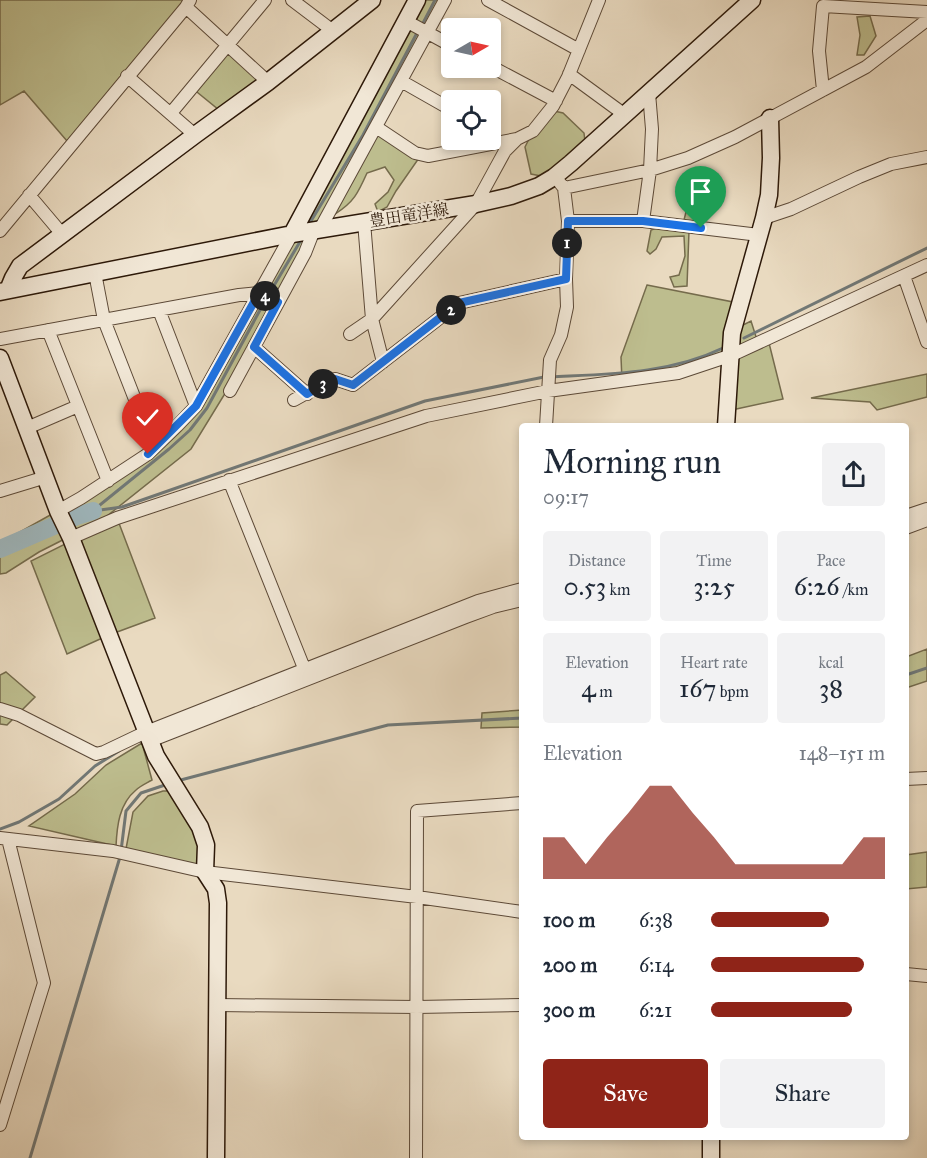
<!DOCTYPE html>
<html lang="en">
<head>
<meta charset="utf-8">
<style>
	body { margin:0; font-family:"IM FELL Great Primer","Noto Serif JP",serif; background:#f2f2f3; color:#1f2937; height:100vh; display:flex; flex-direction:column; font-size:22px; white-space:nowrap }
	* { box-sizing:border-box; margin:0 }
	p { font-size:20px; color:#747a83 }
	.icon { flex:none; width:33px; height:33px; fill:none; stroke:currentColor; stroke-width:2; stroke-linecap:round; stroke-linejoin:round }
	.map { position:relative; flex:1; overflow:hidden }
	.details { position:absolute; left:519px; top:423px; width:390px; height:717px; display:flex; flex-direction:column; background:#fff; border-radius:6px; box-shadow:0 3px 9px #0003 }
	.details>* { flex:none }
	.needle { width:39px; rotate:81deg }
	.controls { position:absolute; left:441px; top:18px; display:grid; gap:12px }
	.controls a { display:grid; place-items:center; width:60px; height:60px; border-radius:6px; background:#fff; box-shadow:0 3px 9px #0003; font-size:30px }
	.pin { position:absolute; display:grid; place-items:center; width:51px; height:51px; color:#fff; margin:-62px -26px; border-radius:50% 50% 50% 0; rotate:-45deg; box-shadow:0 0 6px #0007 }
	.pin .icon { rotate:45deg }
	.km { position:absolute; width:30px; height:30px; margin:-15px; border-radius:50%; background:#222; color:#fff; font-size:16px; line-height:30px; text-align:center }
	.round { display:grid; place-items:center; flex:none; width:63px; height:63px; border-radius:6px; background:#f2f2f3 }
	.summary { display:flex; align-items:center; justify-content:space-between; height:102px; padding:0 24px }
	h1 { font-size:33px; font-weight:600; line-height:45px }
	.metrics { display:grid; grid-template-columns:repeat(3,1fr); gap:9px; height:102px; padding:6px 24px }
	.metrics div { display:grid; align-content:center; border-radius:6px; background:#f2f2f3; text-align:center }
	.metrics b { font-size:26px; font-weight:600 }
	.metrics small { font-size:16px; font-weight:400 }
	.metrics p { font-size:16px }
	.chart { height:168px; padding:12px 24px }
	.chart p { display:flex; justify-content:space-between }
	.chart svg { width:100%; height:108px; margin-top:6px; fill:#8f2418; opacity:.7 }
	.button { display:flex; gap:12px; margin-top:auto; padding:12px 24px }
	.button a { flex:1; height:69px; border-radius:6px; background:#8f2418; color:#fff; font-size:24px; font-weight:600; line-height:69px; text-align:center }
	.button a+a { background:#f2f2f3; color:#1f2937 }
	ul { padding:0 24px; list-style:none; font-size:20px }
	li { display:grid; grid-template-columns:96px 72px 1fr; align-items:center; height:45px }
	li i { height:15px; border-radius:8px; background:#8f2418 }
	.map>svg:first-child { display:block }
	.green { fill:#bdbd8e; stroke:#756b4c; stroke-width:1.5 }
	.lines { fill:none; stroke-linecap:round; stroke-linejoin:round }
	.stream { stroke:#717876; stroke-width:3 }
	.river { stroke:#9eb7be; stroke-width:18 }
	.street-casing { stroke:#5c4937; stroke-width:14 }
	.secondary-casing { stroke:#2d1909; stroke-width:19 }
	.street { stroke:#f1e7d6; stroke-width:12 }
	.secondary { stroke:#f1e7d6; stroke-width:16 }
	.route-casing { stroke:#fff; stroke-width:12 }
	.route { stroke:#1a73e8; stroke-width:8 }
	.labels { text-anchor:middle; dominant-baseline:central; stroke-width:5; stroke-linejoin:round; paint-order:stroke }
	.street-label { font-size:16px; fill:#2d1909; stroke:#f1e7d6 }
</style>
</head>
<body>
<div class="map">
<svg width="927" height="1158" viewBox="0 0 927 1158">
	<rect width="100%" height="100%" fill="#e9dac0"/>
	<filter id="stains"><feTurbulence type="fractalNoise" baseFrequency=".00333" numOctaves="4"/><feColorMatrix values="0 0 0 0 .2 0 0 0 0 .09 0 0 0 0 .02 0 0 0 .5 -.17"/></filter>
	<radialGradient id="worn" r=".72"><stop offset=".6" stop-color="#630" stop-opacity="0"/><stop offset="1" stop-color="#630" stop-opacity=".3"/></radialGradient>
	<path class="green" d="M0 0H190L88 124 67 141 24 91 0 105Z
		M417 0H445L369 141 380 135 419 158 396 191 387 207 378 212 375 204 388 192 394 180 385 167 367 173C358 193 354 202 335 214L345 185 251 351 191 449 102 520 39 552 6 573 0 574V543L61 509 127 468 199 400Z
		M870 16 876 36 864 55H857L860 35 857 17Z
		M231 48 268 82 224 114 192 88Z
		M554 111 563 113 584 133 586 150 541 176 531 174 525 147 533 131Z
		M703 183 708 184 703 223 683 224 686 212 698 211 701 186Z
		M660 227 689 231 687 286 674 287 670 277 679 275 685 256 684 236 662 237 656 249 650 254 647 251 651 230Z
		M647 285 738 303 741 326 751 321 758 343 768 339 783 399 727 411 732 355 678 373 622 381 621 357Z
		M927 374V397L877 410 870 402 811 398Z
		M117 518 155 618 109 635 67 654 31 561Z
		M927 649V681L906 688V657Z
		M6 672 35 697 7 725 0 724V675Z
		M522 710V727L481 728 482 713Z
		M142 743 152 780C147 783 140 786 136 790 119 804 117 826 116 846L29 826 75 794 106 765Z
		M163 791H170L197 835 199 866 125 854 133 812 148 796Z
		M927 852V887L906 889V855Z"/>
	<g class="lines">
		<path class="stream" d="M422 25 435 0
			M308 226 363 135 418 31
			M269 294 301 240
			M744 338 927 248
			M551 377C609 374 669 374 723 348
			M95 509 169 449 190 430 207 408 266 299
			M93 511 122 507 425 401 544 377
			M906 675 927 668
			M177 781 388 725 522 718
			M0 829 19 822 59 799 95 766 119 751
			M121 851 126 811 141 793 168 784
			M30 1158 120 857"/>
		<path class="river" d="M0 549 77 516 93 511"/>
		<defs>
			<path id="street" d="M292 0 333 31
				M488 0 579 50
				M186 7 268 82
				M406 21 452 46
				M490 66 556 101
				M569 74 625 115
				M127 76 195 135
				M401 81 452 110
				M823 90 819 51 823 6 927 12
				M171 113 265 0
				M376 127 415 153 428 156 517 139 533 131 553 106 568 77 599 0
				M564 188 650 170 688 158 735 137 866 67 927 20
				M29 195 62 234
				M764 218 791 209 859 177 891 164 927 157
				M568 221H643L759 235
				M643 221 650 170 652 129 649 93
				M364 222 372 319 383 362
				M320 229 445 0
				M0 231 186 7 190 0
				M95 273 104 320 154 448
				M904 276 927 342
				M159 310 196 406
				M48 330 108 481
				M350 334 372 319 476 204 505 151 517 139
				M0 339 239 295 259 293 278 302
				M254 347 307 394
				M230 391 305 253 314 230
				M294 400 330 380 335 379 353 385 459 303 566 279
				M546 426 550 360 561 335 567 307 566 279 568 221 564 188 560 183
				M27 428 78 406
				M229 480 304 668
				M0 491 46 477
				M58 511 81 498 148 454 177 426 196 406 292 234
				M906 516 927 509
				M906 528 927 520
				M71 538 117 518 426 416 548 391 678 373 732 355 927 265
				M0 709 19 715 96 754 104 752 146 732 478 601 522 589
				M150 741 466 617 493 607 522 600
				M906 779 927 778
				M0 838 113 851 205 872 417 897 522 912
				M906 974 927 976
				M217 1005 417 1007 522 1005
				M0 1125 44 983 8 839
				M416 1158 417 811 522 803"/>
			<path id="secondary" d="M292 234 417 0
				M8 290 13 278 20 266 195 135 268 82 372 0
				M0 292 292 234 476 204 511 196 539 186 554 177 571 163 752 0
				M0 358 58 511 71 538 156 756 200 827 206 845 205 872 216 889 218 903 216 1158
				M726 426 732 333 764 218 769 195 771 158 770 118
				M711 1137V1158"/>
		</defs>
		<use href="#street" class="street-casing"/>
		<use href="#secondary" class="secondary-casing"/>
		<use href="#street" class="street"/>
		<use href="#secondary" class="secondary"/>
	</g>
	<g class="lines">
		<defs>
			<path id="route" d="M148 454 196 406 259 293 278 302 254 347 307 394 330 380 335 379 353 385 459 303 566 279 568 221H643L701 228"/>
		</defs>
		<use href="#route" class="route-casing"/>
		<use href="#route" class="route"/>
	</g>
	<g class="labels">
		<g class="street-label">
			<text transform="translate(409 215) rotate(-9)">豊田竜洋線</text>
		</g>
	</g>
	<rect width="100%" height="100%" filter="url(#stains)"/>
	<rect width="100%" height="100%" fill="url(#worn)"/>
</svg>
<div class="controls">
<a><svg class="needle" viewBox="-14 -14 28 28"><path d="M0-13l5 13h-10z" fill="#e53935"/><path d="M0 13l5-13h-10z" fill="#747a83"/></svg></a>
<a><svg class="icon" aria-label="locate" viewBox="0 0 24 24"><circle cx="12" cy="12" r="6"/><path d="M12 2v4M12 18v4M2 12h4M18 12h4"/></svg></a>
</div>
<div class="pin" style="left:701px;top:228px;background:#1e9e55"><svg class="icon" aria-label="arrive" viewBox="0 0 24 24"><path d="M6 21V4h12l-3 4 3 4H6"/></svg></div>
<div class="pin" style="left:148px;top:454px;background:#d93025"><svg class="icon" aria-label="check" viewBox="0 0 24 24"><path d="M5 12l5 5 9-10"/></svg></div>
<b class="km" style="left:567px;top:243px">1</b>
<b class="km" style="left:451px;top:310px">2</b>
<b class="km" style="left:323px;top:384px">3</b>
<b class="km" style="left:265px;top:296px">4</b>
<section class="details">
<div class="summary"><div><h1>Morning run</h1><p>09:17</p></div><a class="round"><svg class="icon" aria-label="share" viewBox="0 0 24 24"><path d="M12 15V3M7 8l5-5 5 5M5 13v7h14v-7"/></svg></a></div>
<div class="metrics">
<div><p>Distance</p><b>0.53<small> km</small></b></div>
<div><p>Time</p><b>3:25</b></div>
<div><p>Pace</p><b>6:26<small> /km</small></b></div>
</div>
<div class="metrics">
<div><p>Elevation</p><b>4<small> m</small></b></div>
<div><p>Heart rate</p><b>167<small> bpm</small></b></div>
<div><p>kcal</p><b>38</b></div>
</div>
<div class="chart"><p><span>Elevation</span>148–151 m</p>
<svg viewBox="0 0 160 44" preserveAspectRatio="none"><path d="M0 44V27L10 27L20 38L30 27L40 17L50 6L60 6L70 17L80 27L90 38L100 38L110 38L120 38L130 38L140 38L150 27L160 27V44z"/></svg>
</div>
<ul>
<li><b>100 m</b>6:38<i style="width:68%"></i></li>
<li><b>200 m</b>6:14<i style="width:88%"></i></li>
<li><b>300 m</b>6:21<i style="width:81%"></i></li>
</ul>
<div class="button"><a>Save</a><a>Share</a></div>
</section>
</div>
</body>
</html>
